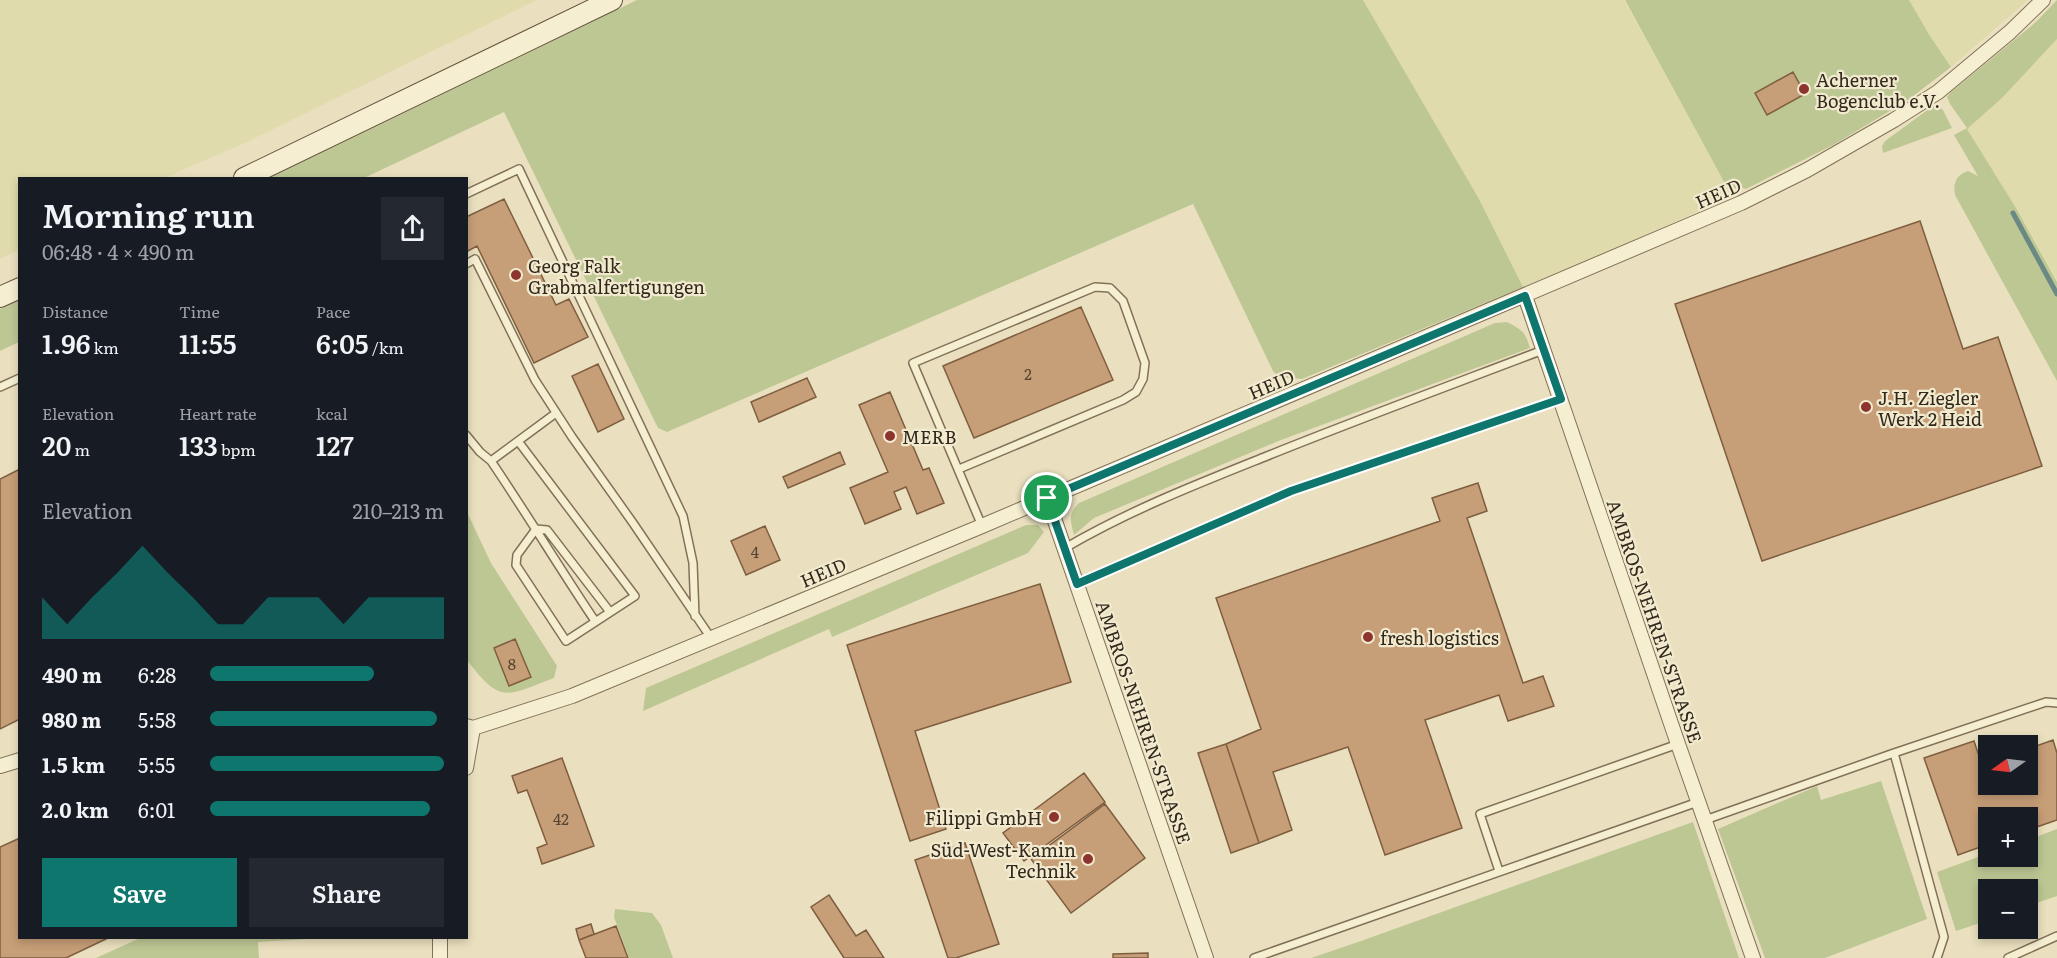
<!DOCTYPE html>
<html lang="en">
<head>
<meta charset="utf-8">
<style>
	body { margin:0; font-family:Literata,serif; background:#242831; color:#f1f3f6; height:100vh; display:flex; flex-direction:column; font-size:22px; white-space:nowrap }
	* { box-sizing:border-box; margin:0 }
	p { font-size:20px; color:#9ea1a6 }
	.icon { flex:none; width:33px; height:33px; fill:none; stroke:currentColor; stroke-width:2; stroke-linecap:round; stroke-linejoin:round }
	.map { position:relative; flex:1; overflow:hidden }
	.drawer { position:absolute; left:18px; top:177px; width:450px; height:762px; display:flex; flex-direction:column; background:#171b24; border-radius:0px; box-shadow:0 3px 9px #0003 }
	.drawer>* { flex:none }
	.needle { width:39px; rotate:256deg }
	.fabs { position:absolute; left:1978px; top:735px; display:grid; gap:12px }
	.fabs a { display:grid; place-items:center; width:60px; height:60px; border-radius:0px; background:#171b24; box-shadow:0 3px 9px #0003; font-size:30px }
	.pin { position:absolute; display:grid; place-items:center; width:51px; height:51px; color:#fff; margin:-26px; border:3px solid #fff; border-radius:50%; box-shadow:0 2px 6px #0007 }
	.round { display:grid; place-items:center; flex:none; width:63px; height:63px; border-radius:0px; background:#242831 }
	.head { display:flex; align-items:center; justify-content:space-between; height:102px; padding:0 24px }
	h1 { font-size:33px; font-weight:600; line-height:45px }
	.metrics { display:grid; grid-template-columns:repeat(3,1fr); gap:9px; height:102px; padding:6px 24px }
	.metrics div { display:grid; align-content:center }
	.metrics b { font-size:26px; font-weight:600 }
	.metrics small { font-size:16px; font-weight:400 }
	.metrics p { font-size:16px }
	.chart { height:168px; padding:12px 24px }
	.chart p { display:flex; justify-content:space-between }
	.chart svg { width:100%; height:108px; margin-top:6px; fill:#0f766e; opacity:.7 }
	.action { display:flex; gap:12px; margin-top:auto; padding:12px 24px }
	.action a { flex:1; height:69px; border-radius:0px; background:#0f766e; color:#fff; font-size:24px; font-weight:600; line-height:69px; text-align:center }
	.action a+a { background:#242831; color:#f1f3f6 }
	ul { padding:0 24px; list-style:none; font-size:20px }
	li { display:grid; grid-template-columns:96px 72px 1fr; align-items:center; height:45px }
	li i { height:15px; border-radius:8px; background:#0f766e }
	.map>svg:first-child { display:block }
	.farmland { fill:#dfdbad }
	.green { fill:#bdc794 }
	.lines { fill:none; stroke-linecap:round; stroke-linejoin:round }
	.stream { stroke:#6a8984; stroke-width:5 }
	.building { fill:#c69e77; stroke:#7f5e40; stroke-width:1.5 }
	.lane-casing { stroke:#817159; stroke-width:10 }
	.street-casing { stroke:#817159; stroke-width:16 }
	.secondary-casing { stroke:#63533c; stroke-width:22 }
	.lane { stroke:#f6eed1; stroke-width:7 }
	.street { stroke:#f6eed1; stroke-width:14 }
	.secondary { stroke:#f6eed1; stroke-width:20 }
	.route-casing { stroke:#fff; stroke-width:12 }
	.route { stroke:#0f766e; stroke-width:8 }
	.poi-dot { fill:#8c342d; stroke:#f2eace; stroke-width:2 }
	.labels { text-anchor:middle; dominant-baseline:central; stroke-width:4.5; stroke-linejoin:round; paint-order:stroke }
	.number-label { font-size:15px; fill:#574633 }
	.poi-label { font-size:18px; fill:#32281c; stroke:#f2eace; text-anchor:start }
	.street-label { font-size:18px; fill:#32281c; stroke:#f2eace }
</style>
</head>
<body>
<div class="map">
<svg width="2057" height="958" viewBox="0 0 2057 958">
	<rect width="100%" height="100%" fill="#eae0bf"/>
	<path class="farmland" d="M0 0H537L247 142 164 178H20L19 250 0 259Z
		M1363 0H1624L1729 191 1728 198 1569 269 1523 287 1479 199Z
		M1909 0H2028L1951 67 1930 36Z
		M2057 39V280L2016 208 1967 129 2002 98Z"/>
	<path class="green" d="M637 0H1363L1479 199 1523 287 1302 379 1279 377 1273 371 1193 204 667 432 658 428 504 112 364 178H270Z
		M1625 0H1909L1930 36 1951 67 1908 100 1835 144 1746 189 1739 187 1729 191Z
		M2057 0V39L2002 98 1967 129 2016 208 2057 282V381L1955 195C1953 183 1956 175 1968 171L1978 176 1954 135 1967 128 1950 104 1947 97 1951 92 2036 22Z
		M1933 106H1938L1943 110 1952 128 1883 153 1882 146 1885 141Z
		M19 299V342L0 351V309Z
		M1507 322C1522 330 1525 331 1530 348L1281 440 1094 518 1074 535C1070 520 1068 514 1079 503L1495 323Z
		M466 510 491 563 557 666 554 678C506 696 501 705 467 660Z
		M1026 525H1038L1044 532 1028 553 832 637 829 629 643 711 646 688Z
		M1881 781 1927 919 1825 958H1765L1718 829 1817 786 1821 800Z
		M1693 822 1739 958H1311L1361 941Z
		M2057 829V896L2028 906V890H1989V920L1956 931 1937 872 1989 853V856H2028V840Z
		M615 909 652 913 661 925 673 958H629L614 917Z
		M140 938H325L258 942 259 958H96Z"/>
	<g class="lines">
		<path class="stream" d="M2013 213 2057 294"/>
	</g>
	<path class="building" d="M1793 72 1805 94 1767 115 1755 93Z
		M504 199 556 305 569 299 588 337 534 363 477 246 466 252V217Z
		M1920 221 1963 349 1998 337 2042 466 1762 561 1675 304Z
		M1081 307 1113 380 974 438 943 366Z
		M598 364 624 419 598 432 572 376Z
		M807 378 816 397 759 422 751 402Z
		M890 392 923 470 929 468 944 503 917 514 906 487 894 492 901 509 865 524 850 488 888 472 859 405Z
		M840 452 845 464 788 488 783 477Z
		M20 469V719L0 729V479Z
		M1478 483 1487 511 1467 518 1523 683 1543 676 1554 706 1508 721 1499 695 1425 720 1462 828 1385 855 1348 747 1273 772 1292 830 1259 843 1226 744 1261 729 1216 598 1440 521 1432 498Z
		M765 526 780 560 746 575 731 541Z
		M1040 584 1071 682 915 731 946 829 910 841 847 645Z
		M515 639 531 677 509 686 494 648Z
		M2053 740 2057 753V820L2028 830V818H1989V844L1958 855 1924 758 1974 741 1982 765 1989 763V784H2028V749Z
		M1226 744 1259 843 1231 853 1198 753Z
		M562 758 594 846 542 864 537 848 547 844 527 790 518 793 512 776Z
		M1084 773 1105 802 1024 861 1003 833Z
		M1105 804 1145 858 1071 913 1031 859Z
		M20 838V938H108L66 958H0V847Z
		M965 843 999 944 956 958H948L915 860Z
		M829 895 856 936 866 930 884 958H844L811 907Z
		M591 924 594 934 579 940 576 929Z
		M616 926 628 958H586L579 940Z
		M1148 953V958H1113V954Z"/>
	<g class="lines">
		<defs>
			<path id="lane" d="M466 194 519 169 683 516 693 563 695 616
				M466 264 475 259 535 380 572 437 633 523 711 638
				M0 387 20 378
				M466 435 480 452 491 461 556 413
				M518 441 635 596 566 641 516 565 517 555 536 529 547 530 610 612
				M491 461C527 514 560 569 595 621
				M959 469 1123 400 1136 392 1143 379 1145 363 1123 301 1110 288 1095 287 913 363 982 526
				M1065 548C1130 510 1197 484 1267 456 1359 419 1451 385 1543 350
				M1077 584 1291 491 1561 399
				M1705 820 1894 753
				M1499 871 1480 814 1678 744
				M1254 958 1698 802
				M1937 958 1944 937 1894 753 2046 702 2057 703
				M2008 958 2057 936"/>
			<path id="street" d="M1525 296 1678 744 1753 958
				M1047 498 1206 958
				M466 726 473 728 572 696 982 526 1741 203 1807 170 1894 120 1938 92 2010 32 2043 0
				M0 766 20 760
				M466 768 473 728
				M440 958V938"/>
			<path id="secondary" d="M244 178 612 0
				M0 297 20 288"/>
		</defs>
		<use href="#lane" class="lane-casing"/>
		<use href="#street" class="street-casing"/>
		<use href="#secondary" class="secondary-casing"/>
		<use href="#lane" class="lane"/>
		<use href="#street" class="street"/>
		<use href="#secondary" class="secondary"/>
	</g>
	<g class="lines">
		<defs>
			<path id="route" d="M1525 296 1561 399 1291 491 1077 584 1047 498Z"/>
		</defs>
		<use href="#route" class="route-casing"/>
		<use href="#route" class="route"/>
	</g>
	<g class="poi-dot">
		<circle cx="1804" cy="89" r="6"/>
		<circle cx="516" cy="275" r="6"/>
		<circle cx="1866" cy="407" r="6"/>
		<circle cx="890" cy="436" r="6"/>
		<circle cx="1368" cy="637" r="6"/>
		<circle cx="1054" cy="817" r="6"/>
		<circle cx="1088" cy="859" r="6"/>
	</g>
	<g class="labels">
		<g class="number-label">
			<text x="1028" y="373">2</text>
			<text x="755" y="551">4</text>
			<text x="512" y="663">8</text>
			<text x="561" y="818">42</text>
		</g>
		<g class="poi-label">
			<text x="1816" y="79">Acherner<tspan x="1816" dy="21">Bogenclub e.V.</tspan></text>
			<text x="528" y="265">Georg Falk<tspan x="528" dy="21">Grabmalfertigungen</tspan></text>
			<text x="1878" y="397">J.H. Ziegler<tspan x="1878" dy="21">Werk 2 Heid</tspan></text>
			<text x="902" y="436">MERB</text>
			<text x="1380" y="637">fresh logistics</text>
			<text x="1042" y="817" text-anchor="end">Filippi GmbH</text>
			<text x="1076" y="849" text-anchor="end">Süd-West-Kamin<tspan x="1076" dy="21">Technik</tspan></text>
		</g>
		<g class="street-label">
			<text transform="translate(1718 193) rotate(-24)">HEID</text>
			<text transform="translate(1271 384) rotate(-23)">HEID</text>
			<text transform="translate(823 572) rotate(-23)">HEID</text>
			<text transform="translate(1655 621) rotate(71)">AMBROS-NEHREN-STRASSE</text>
			<text transform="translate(1144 722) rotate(71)">AMBROS-NEHREN-STRASSE</text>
		</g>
	</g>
</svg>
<div class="fabs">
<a><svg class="needle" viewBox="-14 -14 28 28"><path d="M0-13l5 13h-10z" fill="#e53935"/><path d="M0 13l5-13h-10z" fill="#9ea1a6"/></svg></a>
<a>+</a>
<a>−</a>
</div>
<div class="pin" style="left:1047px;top:498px;background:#1e9e55"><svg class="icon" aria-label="arrive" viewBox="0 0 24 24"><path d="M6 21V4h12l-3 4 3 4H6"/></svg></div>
<section class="drawer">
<div class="head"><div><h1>Morning run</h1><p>06:48 · 4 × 490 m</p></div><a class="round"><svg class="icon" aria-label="share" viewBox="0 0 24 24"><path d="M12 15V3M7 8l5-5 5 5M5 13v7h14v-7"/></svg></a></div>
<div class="metrics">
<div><p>Distance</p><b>1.96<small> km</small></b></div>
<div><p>Time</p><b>11:55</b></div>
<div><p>Pace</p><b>6:05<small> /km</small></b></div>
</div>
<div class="metrics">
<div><p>Elevation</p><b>20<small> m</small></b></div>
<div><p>Heart rate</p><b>133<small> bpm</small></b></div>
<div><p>kcal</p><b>127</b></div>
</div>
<div class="chart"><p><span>Elevation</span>210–213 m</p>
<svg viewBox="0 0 160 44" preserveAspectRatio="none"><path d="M0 44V27L10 38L20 27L30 17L40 6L50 17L60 27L70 38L80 38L90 27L100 27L110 27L120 38L130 27L140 27L150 27L160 27V44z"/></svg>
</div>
<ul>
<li><b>490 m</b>6:28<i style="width:70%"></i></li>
<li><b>980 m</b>5:58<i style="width:97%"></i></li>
<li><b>1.5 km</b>5:55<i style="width:100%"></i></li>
<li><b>2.0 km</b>6:01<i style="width:94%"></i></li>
</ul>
<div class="action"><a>Save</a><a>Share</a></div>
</section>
</div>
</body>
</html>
